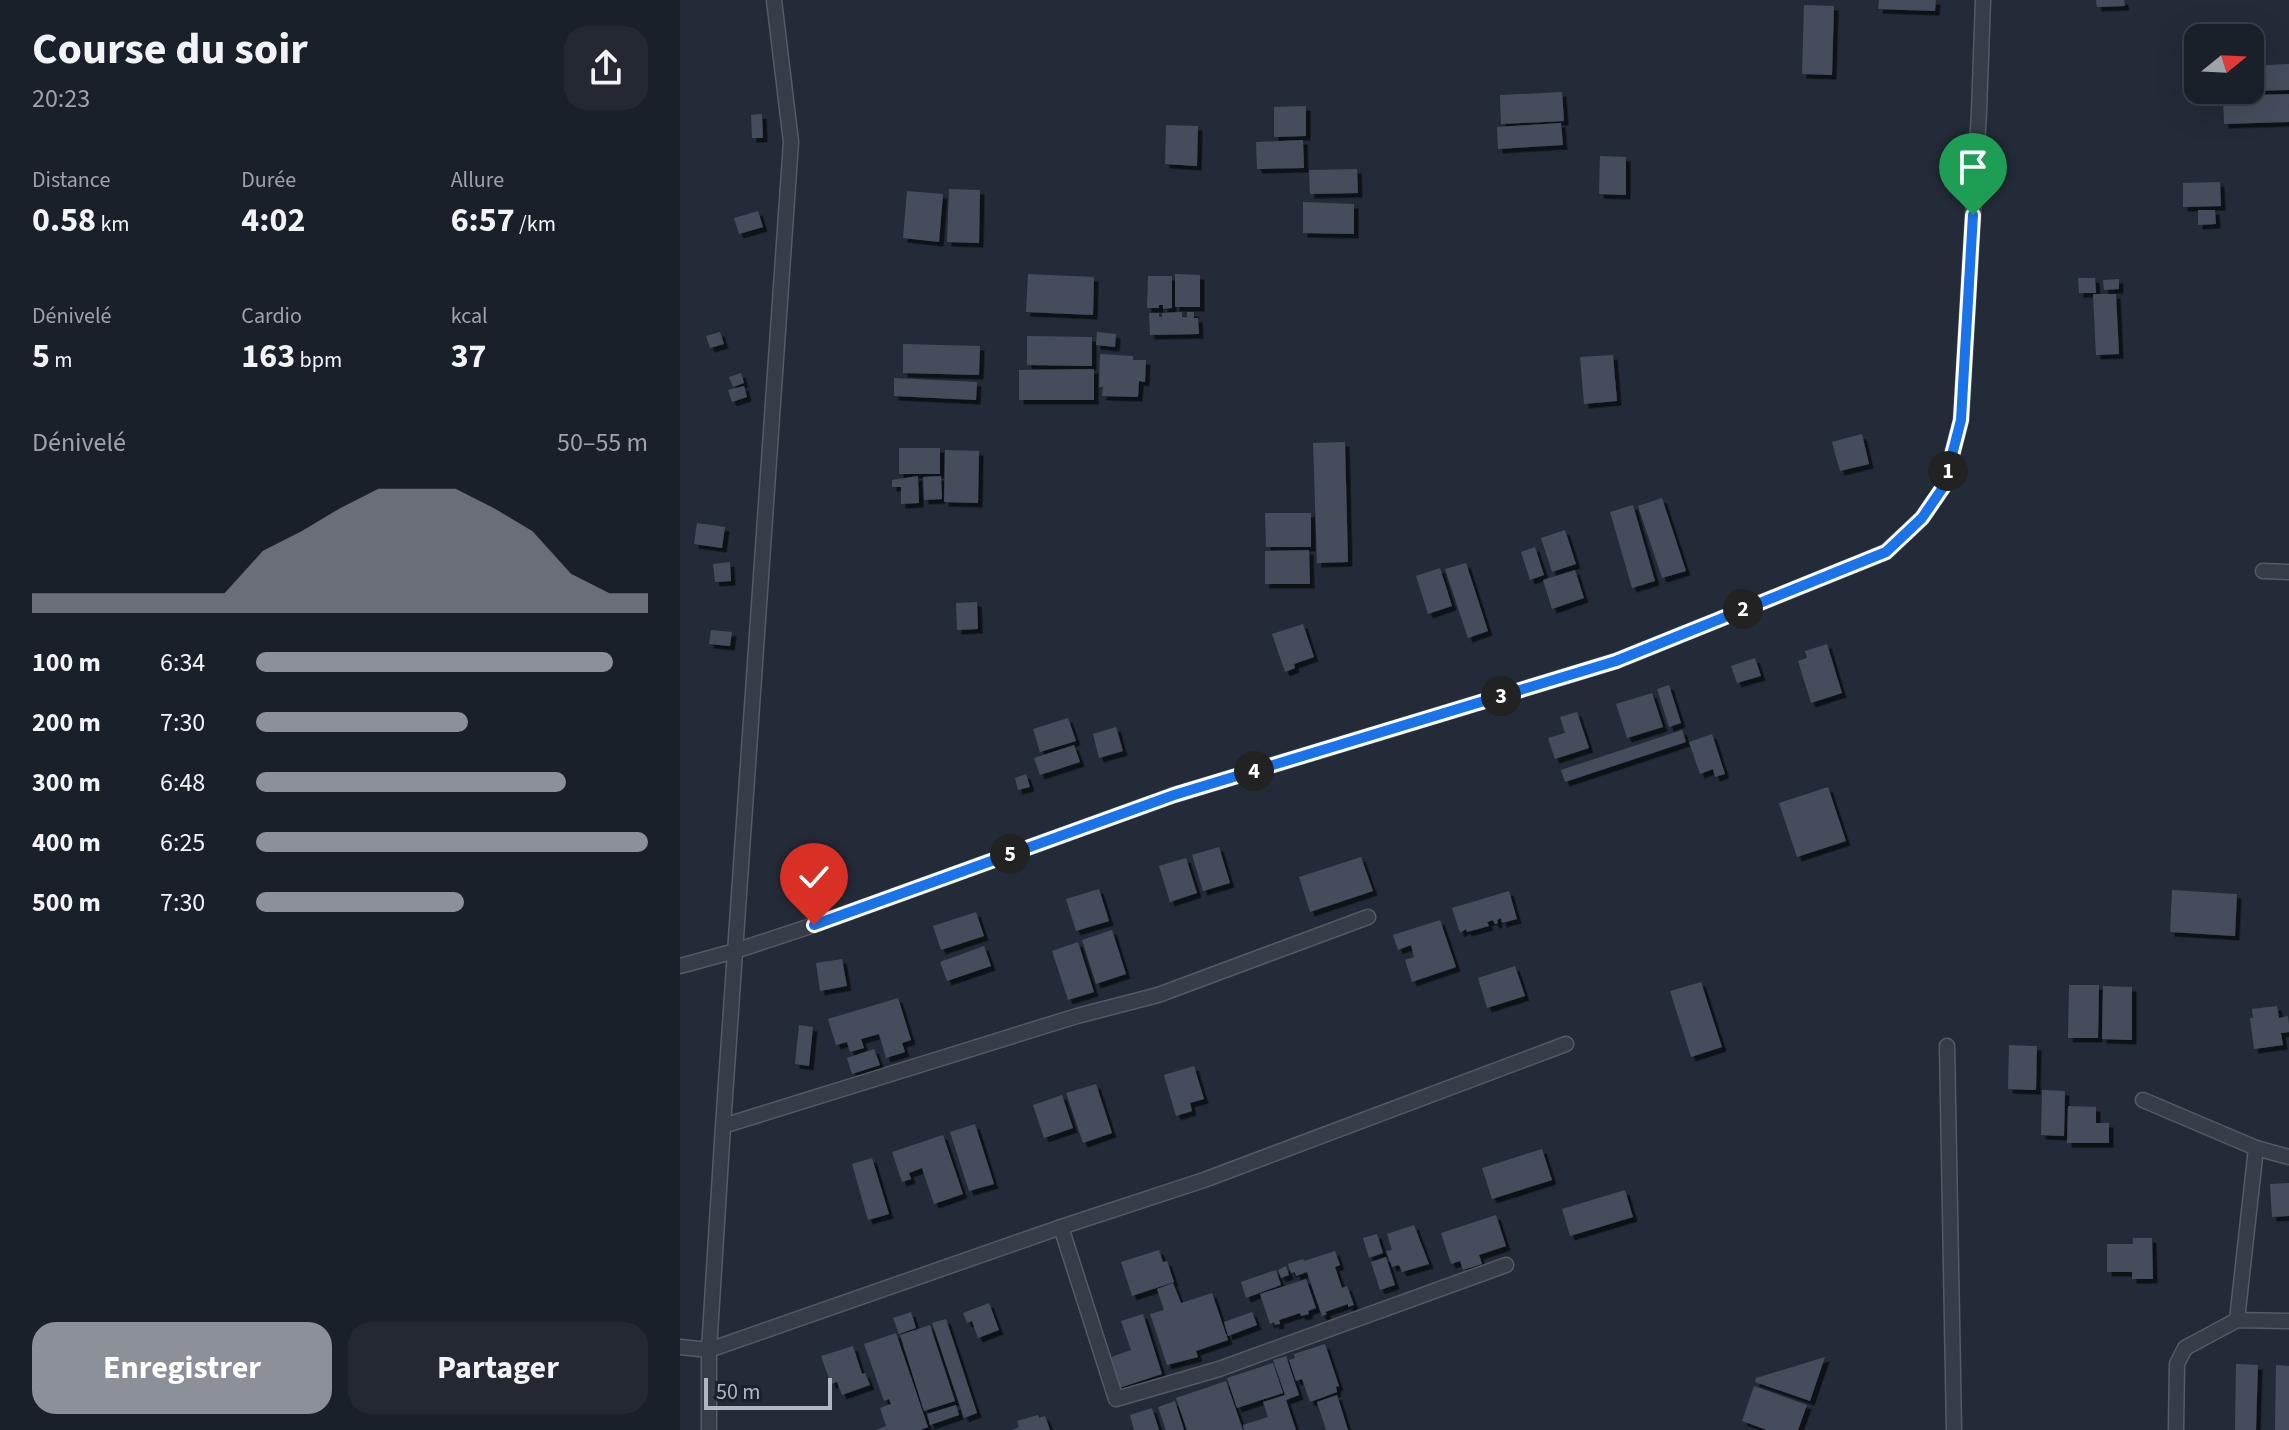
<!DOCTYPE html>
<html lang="fr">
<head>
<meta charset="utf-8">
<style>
	body { margin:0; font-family:"Source Sans 3",sans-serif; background:#232832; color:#f1f3f6; height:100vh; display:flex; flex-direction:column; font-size:30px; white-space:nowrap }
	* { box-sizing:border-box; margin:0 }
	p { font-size:26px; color:#9fa3a8 }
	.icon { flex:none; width:44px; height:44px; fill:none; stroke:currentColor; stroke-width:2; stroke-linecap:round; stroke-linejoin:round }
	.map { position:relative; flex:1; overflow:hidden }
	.sheet { display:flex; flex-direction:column; background:#1a202a; width:680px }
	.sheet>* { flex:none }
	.needle { width:52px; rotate:72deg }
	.tools { position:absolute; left:1504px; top:24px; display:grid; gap:16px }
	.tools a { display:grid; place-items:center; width:80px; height:80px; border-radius:16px; background:#1a202a; box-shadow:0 8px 32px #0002,0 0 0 2px #383e47; font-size:40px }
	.scale { position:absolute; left:24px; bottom:20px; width:128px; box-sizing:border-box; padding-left:8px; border:4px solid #b1b8c4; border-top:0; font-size:22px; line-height:28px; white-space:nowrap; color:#b1b8c4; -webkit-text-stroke:6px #1c222d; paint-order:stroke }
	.pin { position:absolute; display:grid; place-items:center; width:68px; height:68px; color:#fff; margin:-82px -34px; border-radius:50% 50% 50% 0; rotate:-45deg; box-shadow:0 0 8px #0007 }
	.pin .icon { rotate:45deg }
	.km { position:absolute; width:40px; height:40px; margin:-20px; border-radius:50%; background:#222; color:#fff; font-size:22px; line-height:40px; text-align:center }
	.round { display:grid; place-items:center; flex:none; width:84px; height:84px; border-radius:24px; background:#232832 }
	.overview { display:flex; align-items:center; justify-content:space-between; height:136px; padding:0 32px }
	h1 { font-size:44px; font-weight:700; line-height:60px }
	.stats { display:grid; grid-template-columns:repeat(3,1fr); gap:12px; height:136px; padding:8px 32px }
	.stats div { display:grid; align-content:center }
	.stats b { font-size:34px; font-weight:700 }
	.stats small { font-size:22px; font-weight:400 }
	.stats p { font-size:22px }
	.chart { height:224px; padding:16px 32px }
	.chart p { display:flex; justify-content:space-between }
	.chart svg { width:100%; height:144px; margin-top:8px; fill:#8c9099; opacity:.7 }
	.action { display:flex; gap:16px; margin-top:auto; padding:16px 32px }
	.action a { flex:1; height:92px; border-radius:24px; background:#8c9099; color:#fff; font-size:32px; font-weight:700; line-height:92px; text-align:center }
	.action a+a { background:#232832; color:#f1f3f6 }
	ul { padding:0 32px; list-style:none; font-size:26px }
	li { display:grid; grid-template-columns:128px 96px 1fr; align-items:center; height:60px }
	li i { height:20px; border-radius:10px; background:#8c9099 }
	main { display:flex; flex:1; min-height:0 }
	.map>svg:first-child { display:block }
	.building { fill:#444e5c; filter:url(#shadow) }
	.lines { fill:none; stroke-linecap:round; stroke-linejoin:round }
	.street-casing { stroke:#545b66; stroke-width:17 }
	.street { stroke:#363d48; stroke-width:14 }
	.route-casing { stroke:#fff; stroke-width:16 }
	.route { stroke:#1a73e8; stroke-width:10 }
</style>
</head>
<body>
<main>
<section class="sheet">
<div class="overview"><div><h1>Course du soir</h1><p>20:23</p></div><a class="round"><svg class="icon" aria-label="share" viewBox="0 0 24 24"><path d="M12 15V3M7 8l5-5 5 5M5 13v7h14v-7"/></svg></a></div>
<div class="stats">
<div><p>Distance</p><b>0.58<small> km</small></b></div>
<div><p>Durée</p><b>4:02</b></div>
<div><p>Allure</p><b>6:57<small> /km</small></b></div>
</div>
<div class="stats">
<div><p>Dénivelé</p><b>5<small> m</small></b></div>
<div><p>Cardio</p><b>163<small> bpm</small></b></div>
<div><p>kcal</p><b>37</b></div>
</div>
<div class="chart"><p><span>Dénivelé</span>50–55 m</p>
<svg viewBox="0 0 160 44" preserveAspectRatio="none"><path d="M0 44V38L10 38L20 38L30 38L40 38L50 38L60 25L70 19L80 12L90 6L100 6L110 6L120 12L130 19L140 32L150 38L160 38V44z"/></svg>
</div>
<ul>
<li><b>100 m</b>6:34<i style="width:91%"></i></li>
<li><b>200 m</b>7:30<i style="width:54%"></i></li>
<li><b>300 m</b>6:48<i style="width:79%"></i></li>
<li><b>400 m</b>6:25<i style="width:100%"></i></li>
<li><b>500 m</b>7:30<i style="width:53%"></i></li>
</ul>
<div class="action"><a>Enregistrer</a><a>Partager</a></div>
</section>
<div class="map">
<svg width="1609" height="1430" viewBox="0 0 1609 1430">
	<defs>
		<filter id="shadow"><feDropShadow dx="4.5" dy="4.5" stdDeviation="0" flood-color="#0009"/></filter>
	</defs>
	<rect width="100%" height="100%" fill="#232b38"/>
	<path class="building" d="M1199 0H1256L1255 11 1198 9Z
		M1416 0H1444L1445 6 1417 7Z
		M1124 5 1154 6 1152 75 1122 74Z
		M1609 64V90L1570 91V66Z
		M882 92 884 121 821 124 820 95Z
		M1609 94V122L1544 124 1543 96Z
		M626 106V136L594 137V107Z
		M82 114 83 138H72L71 115Z
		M881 123 883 145 818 149 817 127Z
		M486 125 518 126 517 166 485 164Z
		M623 140 624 168 577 169 576 142Z
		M920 156 946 157V195L919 194Z
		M677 169 678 193 630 194 629 170Z
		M1540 182 1541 206 1503 207V183Z
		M269 189 300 190 299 243 267 242Z
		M227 191 263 194 259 242 223 238Z
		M623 202 674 204V234L623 233Z
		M1518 210H1535L1536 224 1518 225Z
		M78 211 83 227 59 234 54 218Z
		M348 274 414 277 413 315 346 312Z
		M495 274 520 275V307H495Z
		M468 276H492V308L483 309V305H479V308H467Z
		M1398 278H1415L1416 293H1399Z
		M1439 279V289L1424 290 1423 280Z
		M1413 294H1436L1439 354 1416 355Z
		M502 312V317H507V312H514V318H518L519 334 470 335 469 313H479V317H482V313Z
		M40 332 44 344 30 348 26 336Z
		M417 332 436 334 435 347 416 345Z
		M347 336 412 337V366L347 365Z
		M223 344 300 346 299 375 223 373Z
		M420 354 453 356V360H466L465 382 459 381 458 397 422 396 423 387H419Z
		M933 355 937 401 904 404 900 357Z
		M414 369V400H339V370Z
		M61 373 64 383 53 387 49 377Z
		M214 378 297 382 296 400 214 396Z
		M64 386 67 397 52 402 48 390Z
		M1182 434 1189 464 1160 471 1152 442Z
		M665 442 668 562 637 563 633 443Z
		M219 448H260V474H219Z
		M265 450 299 451 298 503 264 502Z
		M238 476 239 503 221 504V487H212V480Z
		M261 476 262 499 244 500 243 477Z
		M982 498 1006 571 982 578 958 506Z
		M953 505 975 581 952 588 930 512Z
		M585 513H631V547H586Z
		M17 523 45 527 42 548 14 544Z
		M885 530 896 564 872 572 861 538Z
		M855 547 864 575 850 580 841 552Z
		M629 550 630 584H585V551Z
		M50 562 51 581 35 582 33 564Z
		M786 563 808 631 788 638 765 569Z
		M760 568 772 606 748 614 736 576Z
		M895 570 904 598 872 609 863 580Z
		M297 602 298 629 277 630 276 603Z
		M623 624 634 657 614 664 615 668 605 672 592 634Z
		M31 630 52 632 50 646 29 644Z
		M1147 644 1162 693 1131 703 1118 661 1127 658 1125 651Z
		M1075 658 1081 676 1057 683 1051 666Z
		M989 685 1001 723 989 727 977 689Z
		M972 693 983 727 947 738 936 704Z
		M897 712 909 748 875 759 868 738 885 733 880 717Z
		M388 718 396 741 360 752 353 729Z
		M436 727 443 751 419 758 413 734Z
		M1002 730 1006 742 885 782 881 770Z
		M1032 734 1045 774 1035 777 1033 769 1020 774 1009 742Z
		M394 745 400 762 360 775 354 758Z
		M346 774 350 787 338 790 335 778Z
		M1148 787 1166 841 1117 857 1099 803Z
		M539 847 550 883 523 891 512 855Z
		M681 857 693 891 630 912 619 877Z
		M506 858 517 893 490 902 479 866Z
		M419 889 429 921 396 931 386 899Z
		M1492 890 1557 894 1555 936 1490 932Z
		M829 891 837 919 822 923 821 918 817 920 818 923 815 924 813 920 807 922 809 926 787 932 786 929 780 933 772 908Z
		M296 912 304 936 261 950 253 926Z
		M760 920 776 967 732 982 725 960 734 957 731 945 718 950 713 935Z
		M432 930 446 974 416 984 402 940Z
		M398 942 414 992 388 1000 372 951Z
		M304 946 311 966 267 981 260 962Z
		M162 959 167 986 140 991 136 963Z
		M835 966 845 996 807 1008 798 978Z
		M1021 982 1042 1047 1011 1057 990 991Z
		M1389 985H1419L1418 1038H1388Z
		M1423 986 1452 987V1040L1422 1039Z
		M218 998 231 1040 222 1043 225 1052 206 1058 199 1034 181 1039 184 1048 170 1052 167 1042 156 1045 148 1019Z
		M1597 1006 1599 1018 1608 1016 1609 1025V1032L1601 1033 1603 1045 1574 1049 1570 1018H1573L1572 1009Z
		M119 1025 133 1027 129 1066 115 1064Z
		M1329 1045 1357 1046 1356 1090 1328 1089Z
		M194 1049 200 1065 172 1074 167 1058Z
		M514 1066 524 1099 510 1103 512 1111 496 1116 484 1075Z
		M416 1084 432 1133 403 1143 386 1093Z
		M1362 1090 1385 1091 1384 1136 1361 1135Z
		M382 1095 393 1128 364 1138 353 1105Z
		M1388 1106 1416 1107V1123H1429V1143H1387Z
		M295 1124 314 1184 289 1191 270 1132Z
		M263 1135 283 1194 254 1204 242 1168 229 1173 231 1179 222 1182 212 1152Z
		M862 1149 872 1180 812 1199 802 1168Z
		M192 1158 209 1214 188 1220 172 1164Z
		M1609 1183V1216L1592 1217 1590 1184Z
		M945 1190 953 1217 890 1236 882 1209Z
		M816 1215 826 1246 799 1255 802 1264 783 1270 780 1261 771 1264 761 1233Z
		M734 1225 749 1264 722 1272 719 1265 712 1267 706 1251 712 1250 707 1234Z
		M697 1234 703 1253 689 1258 683 1238Z
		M1453 1238H1472L1473 1279H1452V1272H1427V1244H1453Z
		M479 1250 483 1262 487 1261 494 1282 452 1296 441 1262Z
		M655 1251 660 1265 655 1267 662 1288 667 1286 674 1305 668 1307V1304L645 1312 647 1314 642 1316 627 1272 616 1276 615 1272 611 1273 608 1264 623 1259 624 1261Z
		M706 1257 715 1285 700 1290 691 1262Z
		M606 1266 609 1275 601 1278 598 1270Z
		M596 1270 601 1285 566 1298 561 1282Z
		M626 1279 636 1308 628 1311 629 1314 621 1316 620 1313 599 1320 600 1324 595 1325 594 1322 590 1324 580 1294Z
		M493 1283 501 1303 532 1293 548 1340 516 1351 518 1357 487 1365 470 1314 484 1310 477 1289Z
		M309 1303 319 1330 298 1338 292 1321 287 1323 283 1313Z
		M231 1312 236 1328 219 1334 213 1318Z
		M572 1312 577 1325 548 1336 544 1322Z
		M463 1314 482 1374 439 1388 429 1358 451 1350 441 1321Z
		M266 1319 297 1413 284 1418 252 1323Z
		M250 1325 275 1401 244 1411 220 1335Z
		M216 1333 248 1427 240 1430H196L206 1426 200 1408 211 1404 209 1399 204 1401 184 1344Z
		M645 1344 659 1386 656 1387 657 1392 630 1402 622 1379 616 1381 609 1360 615 1358 614 1354Z
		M173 1346 182 1374 185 1373 190 1385 162 1395 157 1382 151 1384 141 1356Z
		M606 1356 619 1395 606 1400 616 1430H564L563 1425 588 1417 583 1402 605 1395 593 1360Z
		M1145 1357 1130 1401 1075 1382 1076 1378Z
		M593 1363 603 1393 557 1408 547 1378Z
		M1556 1364 1578 1365 1576 1430H1555Z
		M1596 1365 1609 1366V1430H1595Z
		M546 1381 563 1430H507L496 1398Z
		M1074 1386 1127 1405 1118 1430H1087L1062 1421Z
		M657 1395 668 1430H646L637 1402Z
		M495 1401 504 1430H486L478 1407Z
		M276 1405 279 1415 250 1425 247 1414Z
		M472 1408 479 1430H454L450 1415Z
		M358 1415 359 1418 365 1416 370 1430H332L339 1427 337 1421Z"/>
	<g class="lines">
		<defs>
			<path id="street" d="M1583 571 1609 572
				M0 966 55 951 134 925 494 795 936 661 1206 552 1242 518 1264 486 1281 420 1299 112 1303 0
				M1267 1046 1274 1430
				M1463 1100 1576 1148 1609 1157
				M43 1126 397 1016 478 995 688 917
				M381 1227 436 1399 539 1369 826 1265
				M1557 1320 1576 1148
				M0 1347 29 1350 381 1227 524 1180 886 1044
				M29 1430V1350L43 1126 111 142 94 0
				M1496 1430 1497 1364 1505 1348 1557 1320 1609 1321"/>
		</defs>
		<use href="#street" class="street-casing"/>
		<use href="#street" class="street"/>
	</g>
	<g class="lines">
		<defs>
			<path id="route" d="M134 925 494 795 936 661 1206 552 1242 518 1264 486 1281 420 1293 215"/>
		</defs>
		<use href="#route" class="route-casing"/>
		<use href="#route" class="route"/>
	</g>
</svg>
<div class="tools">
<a><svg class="needle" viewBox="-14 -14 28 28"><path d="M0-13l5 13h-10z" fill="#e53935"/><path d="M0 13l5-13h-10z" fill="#9fa3a8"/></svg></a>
</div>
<div class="scale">50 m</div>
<div class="pin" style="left:1293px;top:215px;background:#1e9e55"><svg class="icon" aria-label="arrive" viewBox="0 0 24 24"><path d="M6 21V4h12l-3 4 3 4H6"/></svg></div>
<div class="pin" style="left:134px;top:925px;background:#d93025"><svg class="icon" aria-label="check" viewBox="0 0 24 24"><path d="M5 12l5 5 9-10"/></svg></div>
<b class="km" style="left:1268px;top:471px">1</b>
<b class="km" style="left:1063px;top:609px">2</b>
<b class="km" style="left:821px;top:696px">3</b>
<b class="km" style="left:574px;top:771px">4</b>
<b class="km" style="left:330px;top:854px">5</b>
</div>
</main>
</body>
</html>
